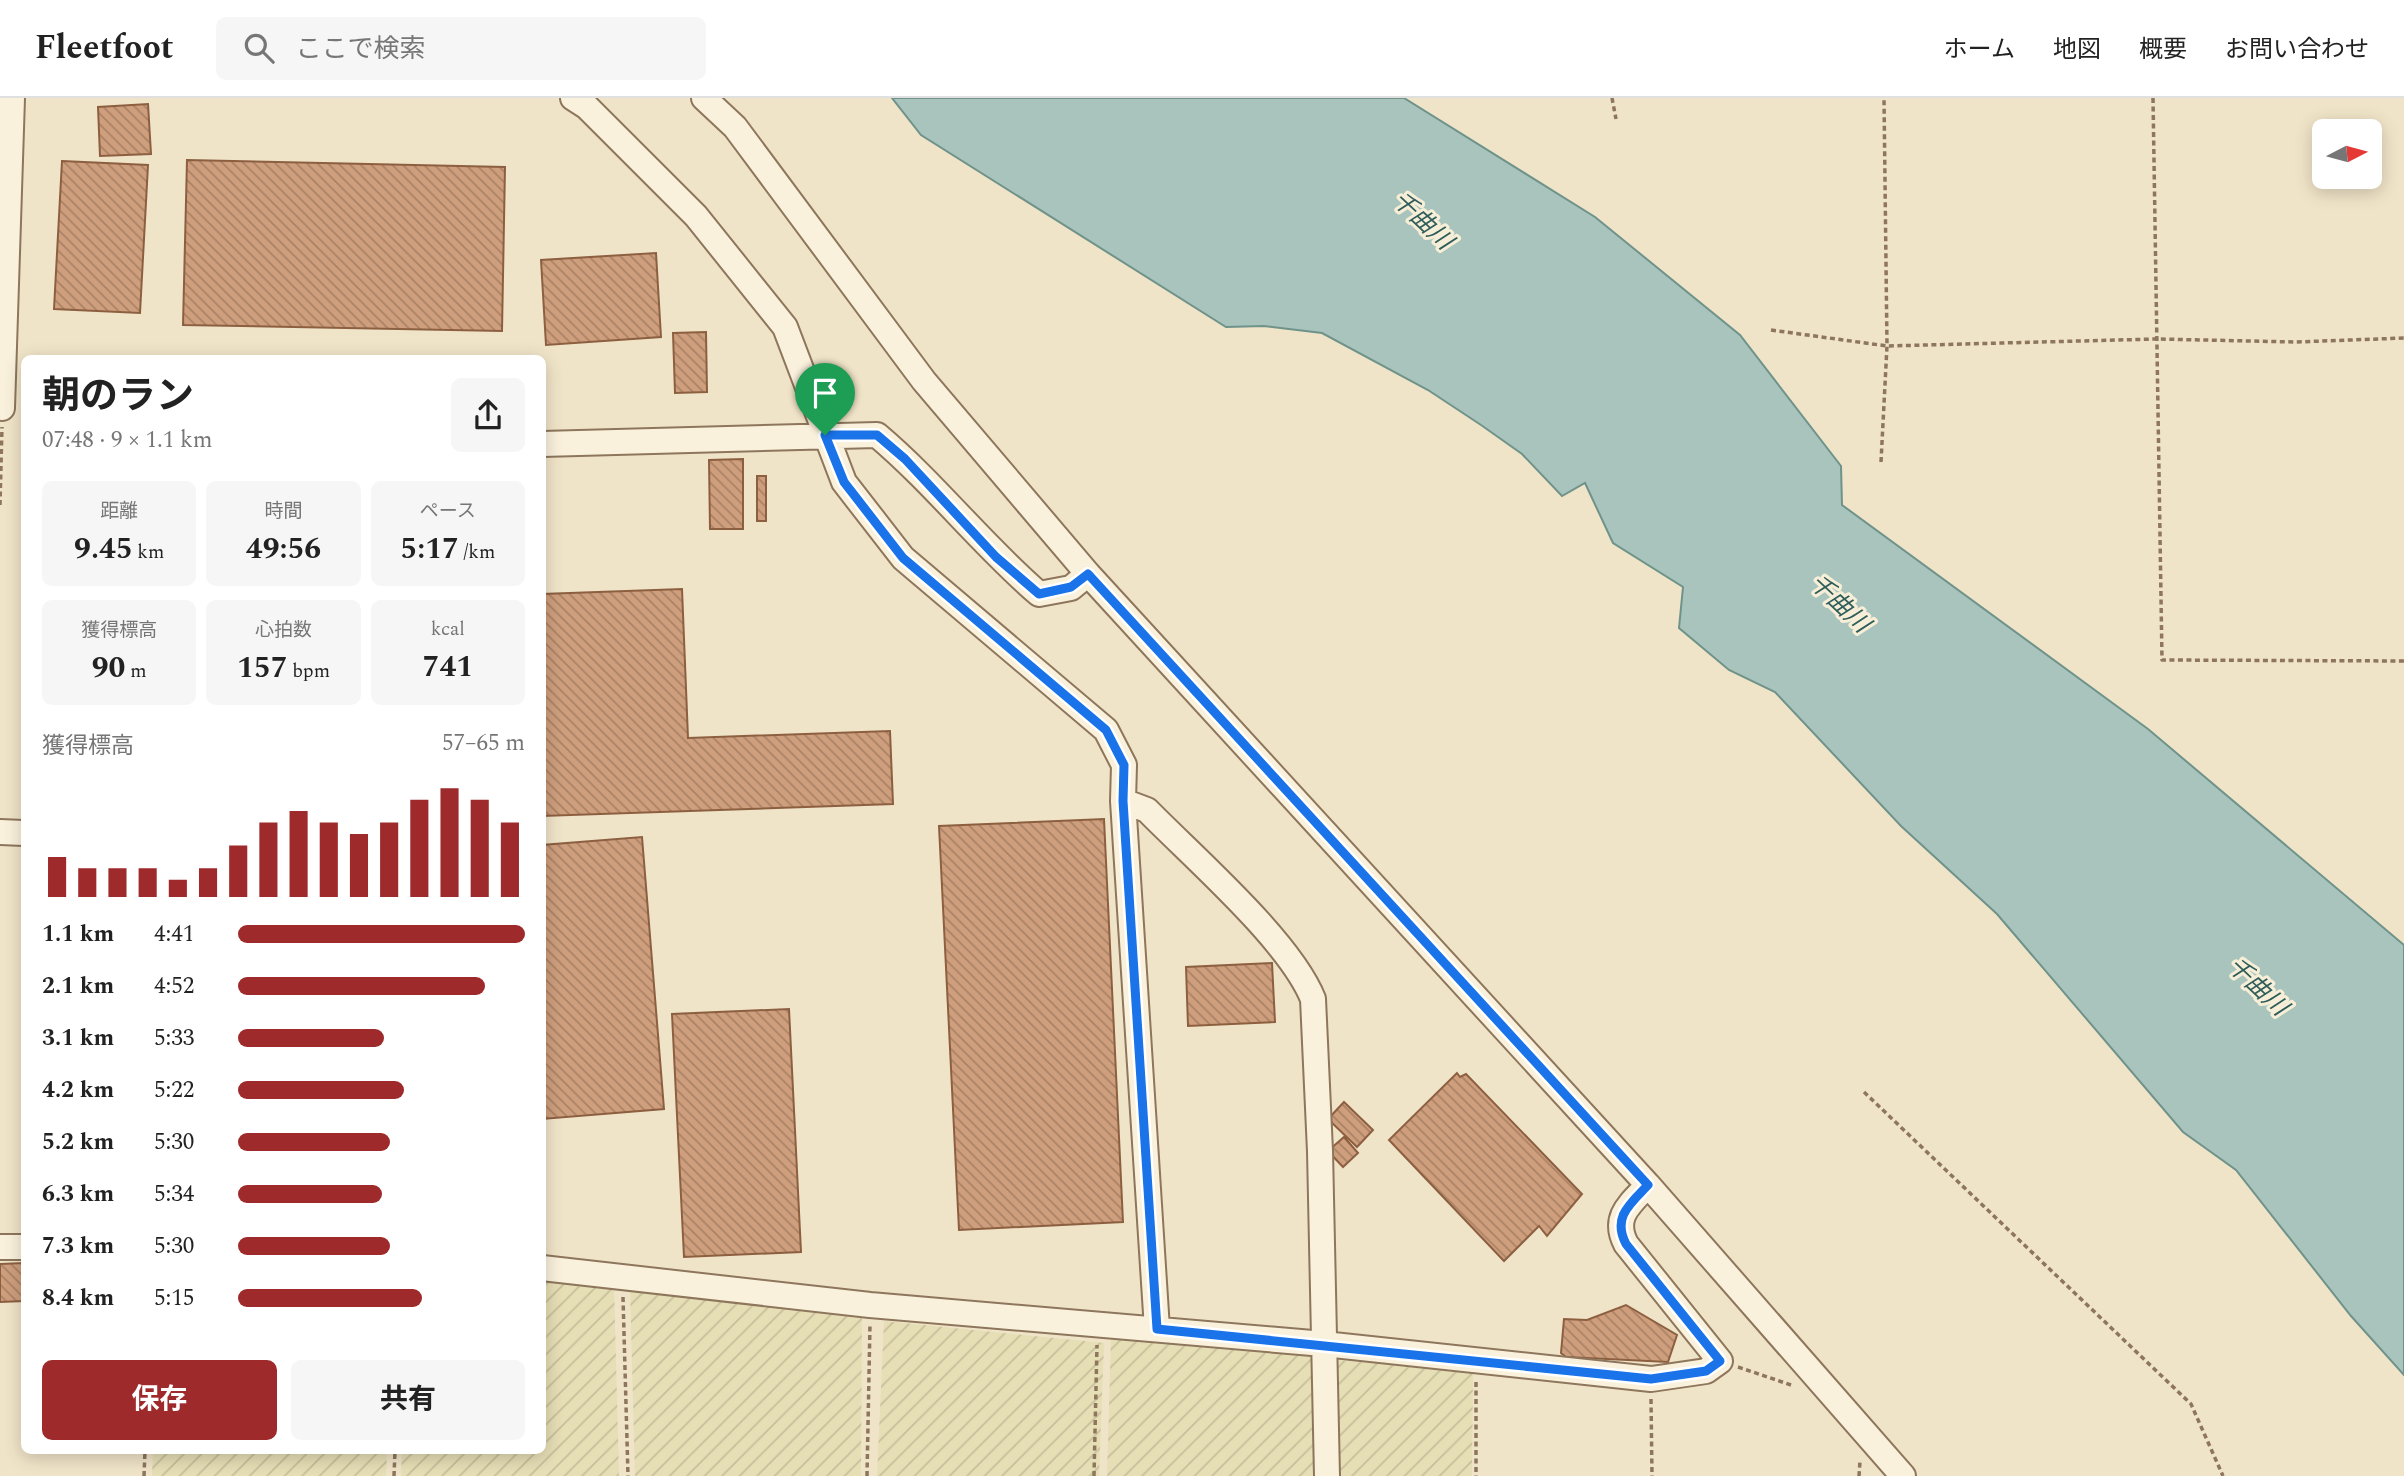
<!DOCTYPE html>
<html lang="ja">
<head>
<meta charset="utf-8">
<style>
	body { margin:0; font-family:Spectral,"Noto Sans JP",serif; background:#f6f6f6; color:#222; height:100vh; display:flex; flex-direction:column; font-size:26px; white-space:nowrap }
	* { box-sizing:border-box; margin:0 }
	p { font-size:23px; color:#767676 }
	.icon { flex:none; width:38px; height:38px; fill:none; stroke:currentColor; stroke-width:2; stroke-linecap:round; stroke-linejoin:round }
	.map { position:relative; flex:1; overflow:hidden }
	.sheet { position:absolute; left:21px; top:257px; width:525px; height:1099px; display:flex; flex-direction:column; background:#fff; border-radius:10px; box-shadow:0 4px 18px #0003 }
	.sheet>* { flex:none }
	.needle { width:46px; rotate:84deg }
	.fabs { position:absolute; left:2312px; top:21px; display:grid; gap:14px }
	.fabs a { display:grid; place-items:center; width:70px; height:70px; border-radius:10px; background:#fff; box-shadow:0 4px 18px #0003; font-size:35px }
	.pin { position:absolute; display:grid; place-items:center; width:60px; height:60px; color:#fff; margin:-72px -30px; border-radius:50% 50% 50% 0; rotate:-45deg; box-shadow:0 0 7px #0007 }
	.pin .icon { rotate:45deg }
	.round { display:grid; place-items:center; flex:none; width:74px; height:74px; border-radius:10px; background:#f6f6f6 }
	.overview { display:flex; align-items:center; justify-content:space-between; height:119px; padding:0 21px }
	h1 { font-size:38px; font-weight:700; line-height:52px }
	.metrics { display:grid; grid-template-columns:repeat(3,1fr); gap:10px; height:119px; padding:7px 21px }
	.metrics div { display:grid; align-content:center; border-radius:10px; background:#f6f6f6; text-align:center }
	.metrics b { font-size:30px; font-weight:700 }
	.metrics small { font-size:19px; font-weight:400 }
	.metrics p { font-size:19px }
	.chart { height:196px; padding:14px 21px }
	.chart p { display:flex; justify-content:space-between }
	.chart svg { width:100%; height:126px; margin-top:7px; stroke:#9e2a2b; stroke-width:6 }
	.action { display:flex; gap:14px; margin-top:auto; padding:14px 21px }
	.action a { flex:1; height:80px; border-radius:10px; background:#9e2a2b; color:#fff; font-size:28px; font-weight:700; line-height:80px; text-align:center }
	.action a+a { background:#f6f6f6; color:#222 }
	ul { padding:0 21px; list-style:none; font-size:23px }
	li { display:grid; grid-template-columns:112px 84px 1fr; align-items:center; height:52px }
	li i { height:18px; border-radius:9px; background:#9e2a2b }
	header { display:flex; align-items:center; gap:42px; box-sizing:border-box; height:98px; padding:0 35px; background:#fff; border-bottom:2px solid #e0e0e0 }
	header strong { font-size:33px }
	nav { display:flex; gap:38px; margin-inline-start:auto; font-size:24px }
	.search { width:490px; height:63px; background:#f6f6f6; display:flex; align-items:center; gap:18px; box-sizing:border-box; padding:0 24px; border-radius:10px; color:#767676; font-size:26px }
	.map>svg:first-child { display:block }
	.farmland { fill:url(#farmland-furrows) }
	.water { fill:#a9c4bc; stroke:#6f938a; stroke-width:2 }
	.building { fill:url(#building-back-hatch); stroke:#8d5f41; stroke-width:2 }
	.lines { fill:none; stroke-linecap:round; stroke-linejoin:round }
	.minor-casing { stroke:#8d765c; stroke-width:28 }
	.path { stroke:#8d765c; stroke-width:3.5; stroke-dasharray:5 3.5; stroke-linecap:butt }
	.minor { stroke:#faf1dc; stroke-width:24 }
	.route-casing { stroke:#fff; stroke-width:14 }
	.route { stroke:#1a73e8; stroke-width:9 }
	.labels { text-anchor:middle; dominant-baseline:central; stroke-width:6; stroke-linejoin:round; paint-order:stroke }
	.water-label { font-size:24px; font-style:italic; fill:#2f5d5a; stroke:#f7eed8 }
</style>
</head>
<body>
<header>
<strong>Fleetfoot</strong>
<div class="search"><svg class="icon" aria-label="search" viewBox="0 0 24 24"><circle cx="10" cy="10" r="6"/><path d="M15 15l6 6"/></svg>ここで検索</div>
<nav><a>ホーム</a><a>地図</a><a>概要</a><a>お問い合わせ</a></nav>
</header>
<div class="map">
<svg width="2404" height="1378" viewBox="0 0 2404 1378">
	<defs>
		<pattern id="farmland-furrows" width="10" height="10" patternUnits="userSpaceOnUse" patternTransform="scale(1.75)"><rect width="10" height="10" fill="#e6deb5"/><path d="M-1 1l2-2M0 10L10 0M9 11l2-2" fill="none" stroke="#c6bf9b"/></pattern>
		<pattern id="building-back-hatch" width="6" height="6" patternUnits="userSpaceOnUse" patternTransform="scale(1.75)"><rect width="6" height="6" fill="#cf9f7d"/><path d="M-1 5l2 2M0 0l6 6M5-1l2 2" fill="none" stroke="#a98266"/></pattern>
	</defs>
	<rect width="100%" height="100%" fill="#f0e4c8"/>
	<path class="farmland" d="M543 1181 614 1186 619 1378H401L402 1353H542Z
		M630 1188 862 1217 861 1378H635Z
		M884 1223 1104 1245 1099 1378H877Z
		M1111 1239 1317 1255 1319 1378H1107Z
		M1334 1262 1473 1272 1472 1378H1336Z
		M153 1353H387L386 1378H152Z"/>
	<path class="water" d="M892 0H1404L1595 119 1740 237 1841 368 1842 407 2148 631 2404 847V1277L2351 1218 2236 1072 2183 1034 1997 816 1901 728 1775 594 1729 572 1679 530 1683 489 1613 445 1585 385 1562 398 1522 356 1481 327 1428 292 1322 235 1264 228 1226 229 921 37Z"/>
	<path class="building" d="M148 6 151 56 100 58 98 9Z
		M187 62 505 69 502 233 183 227Z
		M62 63 148 67 140 215 54 211Z
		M656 155 661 239 546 247 541 162Z
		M706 234 707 294 675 295 673 235Z
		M743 361V431H710L709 362Z
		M757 378H766V423H757Z
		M682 491 688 640 890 633 893 706 542 718V496Z
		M1104 721 1123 1124 959 1132 939 728Z
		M642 739 664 1011 542 1021V747Z
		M1272 865 1275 924 1188 928 1186 869Z
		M789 911 801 1154 684 1159 672 916Z
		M1457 975 1460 979 1466 976 1582 1096 1547 1138 1539 1128 1504 1163 1389 1042Z
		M1344 1004 1373 1032 1357 1049 1328 1021Z
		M1344 1039 1358 1055 1343 1069 1328 1053Z
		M24 1165V1203L0 1204V1166Z
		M1626 1207 1677 1237 1668 1264 1566 1259 1561 1255 1564 1221 1587 1222Z"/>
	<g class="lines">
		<defs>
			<path id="minor" d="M573 0 587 9 696 118 785 229 844 384 903 460 1106 632 1124 667 1123 703 1157 1231
				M704 0 735 29 924 283 1088 476 1648 1087 1903 1378
				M2 310 12 0
				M542 346 877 337C935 386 982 447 1039 496L1071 490 1088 476
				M1123 703 1147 712C1194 760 1290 843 1313 901L1320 1053 1327 1378
				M0 734 24 735
				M0 1149H24
				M542 1170 870 1207 1324 1246 1651 1281 1706 1273 1720 1263 1626 1146C1612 1119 1630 1106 1648 1087"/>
		</defs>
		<use href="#minor" class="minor-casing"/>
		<path class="path" d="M1612 0 1616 21
			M2153 0 2162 562 2404 563
			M1771 232 1887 248 2157 241 2296 244 2404 240
			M1881 364 1887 248 1884 0
			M0 407 2 329
			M1864 994 2191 1306 2223 1378
			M623 1199 628 1378
			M1738 1269 1794 1288
			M1476 1284V1378
			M1651 1301 1652 1378
			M144 1378 145 1353
			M394 1378 395 1353
			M867 1378 870 1226
			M1094 1378 1097 1247
			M1859 1378 1860 1363"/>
		<use href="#minor" class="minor"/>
	</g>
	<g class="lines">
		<defs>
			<path id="route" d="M825 337H877L905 361 996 459 1039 496 1071 489 1088 476 1648 1087C1630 1106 1612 1119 1626 1146L1720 1263 1706 1273 1651 1281 1157 1231 1123 703 1124 667 1106 632 903 460 844 384Z"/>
		</defs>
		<use href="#route" class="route-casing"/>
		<use href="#route" class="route"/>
	</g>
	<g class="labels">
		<g class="water-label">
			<text transform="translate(1422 123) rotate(43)">千曲川</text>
			<text transform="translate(1839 506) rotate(43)">千曲川</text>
			<text transform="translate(2257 889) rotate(43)">千曲川</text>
		</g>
	</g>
</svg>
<div class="fabs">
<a><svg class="needle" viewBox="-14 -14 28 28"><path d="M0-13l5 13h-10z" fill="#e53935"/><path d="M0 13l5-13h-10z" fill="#767676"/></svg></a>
</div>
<div class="pin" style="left:825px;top:337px;background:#1e9e55"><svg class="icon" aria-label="arrive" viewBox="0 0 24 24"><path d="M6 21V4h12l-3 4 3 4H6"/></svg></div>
<section class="sheet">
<div class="overview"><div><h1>朝のラン</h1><p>07:48 · 9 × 1.1 km</p></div><a class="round"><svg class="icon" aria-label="share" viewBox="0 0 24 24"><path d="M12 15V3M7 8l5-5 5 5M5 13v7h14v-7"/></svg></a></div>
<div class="metrics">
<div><p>距離</p><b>9.45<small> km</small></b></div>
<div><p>時間</p><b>49:56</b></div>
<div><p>ペース</p><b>5:17<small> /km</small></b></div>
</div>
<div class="metrics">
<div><p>獲得標高</p><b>90<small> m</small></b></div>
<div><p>心拍数</p><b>157<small> bpm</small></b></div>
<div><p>kcal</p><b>741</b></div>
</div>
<div class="chart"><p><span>獲得標高</span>57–65 m</p>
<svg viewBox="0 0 160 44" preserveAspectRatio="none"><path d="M5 44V30M15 44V34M25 44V34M35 44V34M45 44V38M55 44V34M65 44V26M75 44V18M85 44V14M95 44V18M105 44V22M115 44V18M125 44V10M135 44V6M145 44V10M155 44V18"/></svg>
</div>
<ul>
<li><b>1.1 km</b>4:41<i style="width:100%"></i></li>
<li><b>2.1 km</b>4:52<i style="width:86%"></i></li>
<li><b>3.1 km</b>5:33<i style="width:51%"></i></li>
<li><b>4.2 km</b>5:22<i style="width:58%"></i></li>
<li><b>5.2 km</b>5:30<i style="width:53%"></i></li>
<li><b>6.3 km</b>5:34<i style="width:50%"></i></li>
<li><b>7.3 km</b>5:30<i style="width:53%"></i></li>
<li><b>8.4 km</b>5:15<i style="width:64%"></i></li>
</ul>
<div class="action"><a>保存</a><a>共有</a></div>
</section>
</div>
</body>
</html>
